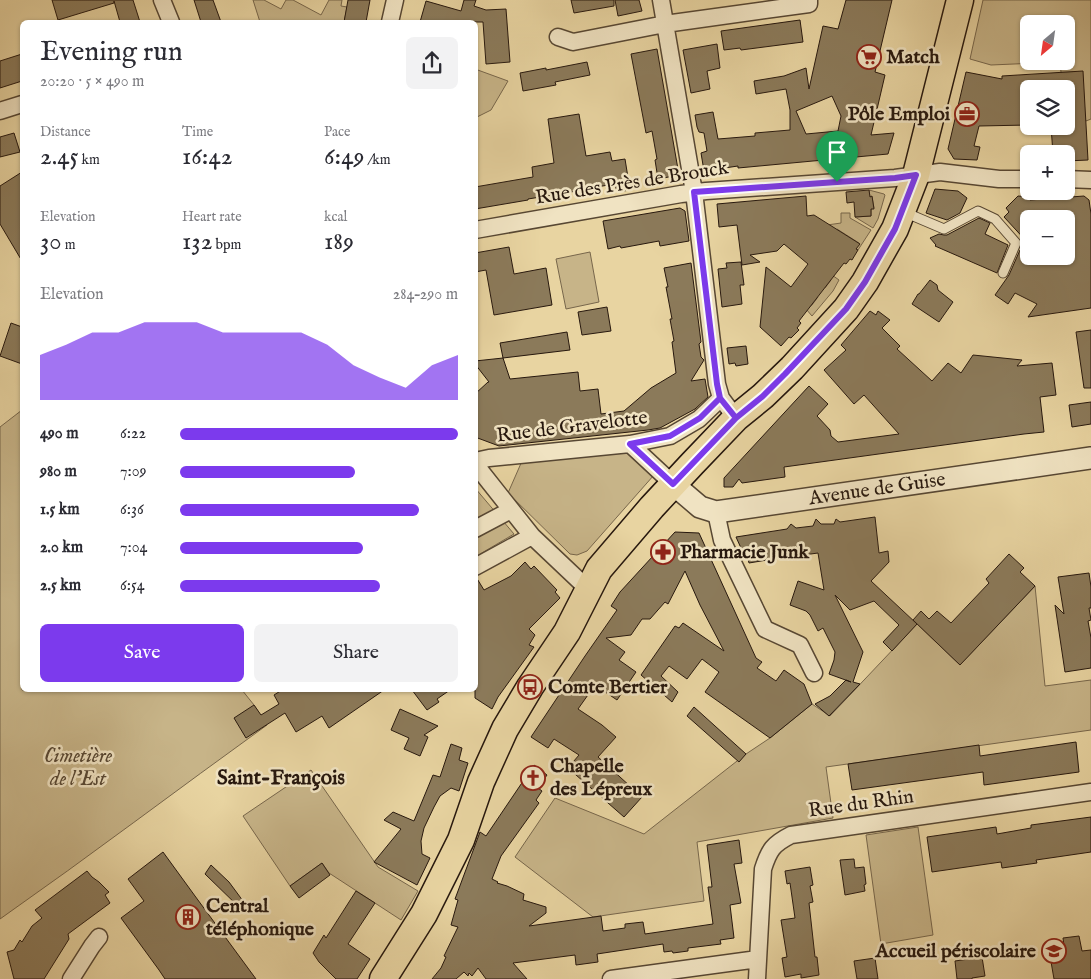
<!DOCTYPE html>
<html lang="en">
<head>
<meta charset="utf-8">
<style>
	body { margin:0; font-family:"IM FELL English",serif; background:#f2f2f3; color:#2b2b33; height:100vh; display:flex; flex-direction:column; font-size:19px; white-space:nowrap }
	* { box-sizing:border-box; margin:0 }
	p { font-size:16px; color:#7c7c81 }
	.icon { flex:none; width:28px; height:28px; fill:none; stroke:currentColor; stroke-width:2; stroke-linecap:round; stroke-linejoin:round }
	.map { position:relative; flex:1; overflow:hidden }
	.side { position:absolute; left:20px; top:20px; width:458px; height:672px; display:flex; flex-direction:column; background:#fff; border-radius:8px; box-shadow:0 1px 4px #0004 }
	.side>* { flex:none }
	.needle { width:32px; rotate:209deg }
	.fabs { position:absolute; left:1020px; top:15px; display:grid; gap:10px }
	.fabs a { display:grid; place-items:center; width:55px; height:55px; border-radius:8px; background:#fff; box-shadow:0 1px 4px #0004; font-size:25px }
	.pin { position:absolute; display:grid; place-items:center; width:42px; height:42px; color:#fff; margin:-51px -21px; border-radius:50% 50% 50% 0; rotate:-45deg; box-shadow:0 0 5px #0007 }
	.pin .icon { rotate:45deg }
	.round { display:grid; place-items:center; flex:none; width:52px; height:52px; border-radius:8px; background:#f2f2f3 }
	.headline { display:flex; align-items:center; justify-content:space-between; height:85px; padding:0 20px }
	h1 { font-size:28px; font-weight:600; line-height:38px }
	.stats { display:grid; grid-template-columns:repeat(3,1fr); gap:8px; height:85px; padding:5px 20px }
	.stats div { display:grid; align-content:center }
	.stats b { font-size:25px; font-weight:600 }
	.stats small { font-size:14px; font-weight:400 }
	.stats p { font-size:14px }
	.chart { height:140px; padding:10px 20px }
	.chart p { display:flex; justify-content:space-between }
	.chart svg { width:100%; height:90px; margin-top:5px; fill:#7c3aed; opacity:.7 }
	.cta { display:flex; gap:10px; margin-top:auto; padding:10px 20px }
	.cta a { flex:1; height:58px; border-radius:8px; background:#7c3aed; color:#fff; font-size:20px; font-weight:600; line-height:58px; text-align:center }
	.cta a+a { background:#f2f2f3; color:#2b2b33 }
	ul { padding:0 20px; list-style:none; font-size:16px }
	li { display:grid; grid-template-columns:80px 60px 1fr; align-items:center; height:38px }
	li i { height:12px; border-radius:6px; background:#7c3aed }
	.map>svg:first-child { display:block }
	.green { fill:#c7b488; stroke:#77664b; fill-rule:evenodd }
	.building { fill:#8b7a5a; stroke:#27180e; fill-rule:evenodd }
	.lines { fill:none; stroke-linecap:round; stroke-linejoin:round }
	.service-casing { stroke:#574733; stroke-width:11 }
	.minor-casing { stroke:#574733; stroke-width:19 }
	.tertiary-casing { stroke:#574733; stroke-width:24 }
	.primary-casing { stroke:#27180e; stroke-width:29 }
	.service { stroke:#f0e3c2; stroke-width:9 }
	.minor { stroke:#f0e3c2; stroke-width:16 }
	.tertiary { stroke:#f0e3c2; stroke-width:21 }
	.primary { stroke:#e8d4a1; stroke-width:26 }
	.route-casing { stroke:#fff; stroke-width:10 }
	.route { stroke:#7c3aed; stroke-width:6 }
	.labels { text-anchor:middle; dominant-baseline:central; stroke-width:5; stroke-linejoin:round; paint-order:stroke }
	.poi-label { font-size:20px; font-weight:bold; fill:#27180e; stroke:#f0e3c2; text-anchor:start }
	.street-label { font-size:20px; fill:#27180e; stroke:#f0e3c2 }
	.park-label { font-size:20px; font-style:italic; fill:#574733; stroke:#f0e3c2 }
	.neighbourhood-label { font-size:21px; font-weight:bold; fill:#27180e; stroke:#f0e3c2 }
</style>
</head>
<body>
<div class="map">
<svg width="1091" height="979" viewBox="0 0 1091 979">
	<rect width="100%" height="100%" fill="#e8d4a1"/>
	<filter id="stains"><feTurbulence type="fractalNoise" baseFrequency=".004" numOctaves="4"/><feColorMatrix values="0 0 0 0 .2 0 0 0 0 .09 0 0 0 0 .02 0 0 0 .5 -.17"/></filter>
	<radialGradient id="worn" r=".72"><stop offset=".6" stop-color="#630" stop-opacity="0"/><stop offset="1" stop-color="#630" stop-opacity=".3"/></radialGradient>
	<path class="green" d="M253 0H264L281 9 286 0H293L321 15 329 0H342L341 6 347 7 344 22H260Z
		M983 0H1091V119L1086 121 1061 72 1060 62 991 65 970 59ZM1029 24H1066V61H1029Z
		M475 69 508 81 491 110 475 118Z
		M869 190 884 194 885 195 878 219 873 228 855 217 871 216V209L874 208 872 197H870Z
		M841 213H850V218L871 230 858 250 856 249 859 243 837 229 828 243 820 226 841 223Z
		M590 252 599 302 566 309 556 259Z
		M832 275 839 280 833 291 812 316 806 309 812 305 818 297 816 295 823 286 825 288 831 280 829 278Z
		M22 410V690H242L254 705 267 725C178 789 90 856 0 919V427Z
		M628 452 654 475 587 551 577 555 570 554 508 493 522 461Z
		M475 488 514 534 475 557Z
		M1035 586 1045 686 1091 680V730L826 767 833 818 697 842 704 901 593 917 515 857 555 798 644 834 746 754 770 738 812 704 830 716 917 624 960 665Z
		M311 770 378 867 418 891 401 920 329 873 322 863 290 886 243 816Z
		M918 827 933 935 881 944 866 835Z"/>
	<path class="building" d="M52 0H133L140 22H120L114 1V3L58 20Z
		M194 0H213L221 22H201Z
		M348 0H370L366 22H344Z
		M464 0H476L474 6 486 10 506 9 510 62 486 64 483 22H420L426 1 461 11Z
		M571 0H614V6L574 13Z
		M615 0H639L642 11 618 16Z
		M846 0H892L875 72 885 75 871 135 894 133 888 154 738 168V166L704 171 701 153 707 151 704 133 699 132 697 127 695 115 713 112 718 139 755 136V133L790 130V110L786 89 756 94 754 81 784 76 806 68 809 89 823 26 838 29ZM832 96 841 116 838 131 806 134 796 111Z
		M800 20 803 42 741 50 740 48 724 50 721 31Z
		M717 44 720 68 707 71 710 89 691 93 683 50Z
		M657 49 679 175 658 179 655 160 657 159 652 131 646 133 631 54Z
		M22 54V81L0 88V61Z
		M587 62 590 75 555 82 556 85 523 91 520 73 546 68V70Z
		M1083 71 1088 160 1066 161V154H1053L1051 126H1066V89H1029V125L979 126 974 146 980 147 977 160 954 159 948 149 966 72 1002 79V76Z
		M579 114 586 156 610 152 612 161 625 159 630 190 617 192 615 184 577 190V191L528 199V200L475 209V187L533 177 532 167 554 163 548 119Z
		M14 133 20 152 0 157V137Z
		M22 172V261L0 224V186Z
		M935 189 958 191 967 198 960 213 947 220 926 213Z
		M869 190 870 197 872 196 874 209H871V216L855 217 854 202 847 203 846 192Z
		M806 196 807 216 814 215 860 244 856 249 858 250 852 260 850 259 846 264 844 263 799 321 801 323 797 328 799 330 791 338 789 337 781 346 760 327 766 267 791 287 808 264 784 244 777 251 750 255 760 262 742 265 737 225 719 227 717 204Z
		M1018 196 1030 197V200L1084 196 1089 200 1091 214V308L1028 317 1037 304 1015 293 1008 304 995 295 1009 275 1020 250 1029 253V256H1035L1043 260 1040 256H1066V219H1029V244L1004 217 1009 212 1006 208Z
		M680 208 685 211 689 241 660 246 659 241 621 248 620 246 608 249 603 221Z
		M979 218 990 223 985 234 1008 245 997 273 935 246 936 245 930 238 939 234 944 235H947Z
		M509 247 514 274 546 268 552 305 494 315 486 270 475 272V253Z
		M741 262 744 285H740L742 304 722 307 718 269 727 268 726 263Z
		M691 263 701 342 699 344 701 357 704 360 691 381 705 379 708 397 695 409 660 428 648 430 499 446 475 437V394L488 382H489L475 364V361L503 358 510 379 578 372 580 391 598 389 601 414 624 411 651 388 676 373 672 342 674 341 670 319H672L666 287H668L664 268Z
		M930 280 937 285 938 290 953 302 939 322 912 304 918 294H919Z
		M607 307 611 331 582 335 578 312Z
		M870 311 876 315 878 311 890 320 882 328 900 346 897 349 932 381 948 363 961 373 973 355 1022 360 1017 366 1052 363 1056 395 1040 397 1044 432 1024 434 784 467 785 477 742 483 739 479 733 487H724V478L809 386 828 404 817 416 830 430 831 436 838 442 899 434 864 395 854 404 824 370 846 350 841 345Z
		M11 323 22 327V364L0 356Z
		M1091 330V388H1084L1076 332Z
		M567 332 570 350 503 358 500 343Z
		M746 346 748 364 736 366 735 363 729 364 727 348Z
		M1091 402V424L1072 427 1069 405Z
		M875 517 879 553 888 551 889 562 871 581 917 624 892 651 883 642 899 625 874 601 850 610 835 595 863 652 853 682 860 684 829 716 815 704 830 696 846 680 851 682 829 674 834 660 835 652 823 628 818 631 810 615 806 611 790 605 798 581 824 590 818 553 796 556 795 549 773 559 749 563 748 559H746L736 537 787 529 791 524 796 528 813 526 816 519 821 524H834L836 519 840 522Z
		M675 532 699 533 756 658 762 662 757 668 776 681 784 670 804 684 812 704 770 738 705 692 719 672 702 659 687 679 669 666 661 676 678 692 672 702 641 675 675 626 679 628 683 623 724 651 700 605 685 571 668 604 665 602 650 619H642L631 635 606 638 625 652 619 660 636 672 617 700 595 685 578 709 602 725 616 737 598 757 642 797 624 817 568 768 579 755 554 739 548 748 531 737 585 656 617 610 611 606 620 592Z
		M1009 554 1024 568 1020 572 1035 586 960 665 913 620 921 611 929 619 937 611 951 623 989 583 986 579Z
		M525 562 531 569 534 566 557 590 555 592 560 598 529 629 535 635 529 645 534 647 498 697 492 709 475 698V577H476L484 590 511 576Z
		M1089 573 1091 587V608H1089L1091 620 1088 621 1091 638V668L1065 672 1055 605 1064 614 1058 577Z
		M282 690H384L329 728 322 716 296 732 285 713 246 738 234 718 254 705 261 715 279 704 274 695Z
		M412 690H450L437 699 439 702 427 710Z
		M694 707 746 754 739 762 687 716Z
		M400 709 438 726 424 735 428 737 420 756 404 749 409 738 391 730Z
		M1076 742 1079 772 984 785 983 772 852 790 848 764 979 745 980 756Z
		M451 744 462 748 459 760 468 763 459 791 451 788 440 796 434 807 424 828 421 841 422 854 430 858 417 885 374 862 401 829 384 820 393 812 414 821 433 775 440 777Z
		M534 765 547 775 538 788 542 791 536 800 539 803 501 856 492 879 498 882 497 883 507 886 524 894 523 900 546 907V913L529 926 601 916 603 931 625 928V924L643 922 645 934 713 924 708 887H712L707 845 739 840 742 863 734 864 741 903 730 905 734 938 720 940 721 944 688 948V951L673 953 672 951 664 952 663 944 597 954 598 962 576 965 575 955 513 963 527 979H486L478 968 472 976 469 973 468 976 464 972 456 979H432L441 968 446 957 444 956 458 927 451 925 458 900 455 899 480 832 486 836Z
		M1091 817V852L1036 860 1037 863 1002 868 1001 862 932 872 927 837 996 827 997 834 1031 828V825Z
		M163 852 195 896 256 979H165L159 970 121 918 144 901 128 879Z
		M854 859 855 868 864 867 866 884 864 885 865 891 845 895 840 860Z
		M322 863 330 875 299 898 290 886Z
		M211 865 229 882 246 905 241 909 205 874Z
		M810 867 813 885 810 886 813 902 809 903 815 957H817L819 975 801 978V974L785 977 782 958 787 957 781 920 795 918 790 883 787 884 785 871Z
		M87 871 92 877 99 882 109 892 105 895 110 903 68 934 69 939 44 979H14L7 952 14 950 20 940 22 942 32 926 42 918 35 910Z
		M356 891 375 903 348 944 370 959 357 979H336L319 962 313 953 324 935 326 938Z
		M1079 936 1082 951 1091 950V979H1054L1050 956 1065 954 1063 938Z
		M982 957 985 976 972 978V979H957L955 961Z
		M875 958 878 979H857L854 961Z"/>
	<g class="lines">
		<defs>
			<path id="service" d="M904 212 944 229 978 211 995 219 1016 243 1003 273"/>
			<path id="minor" d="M162 0 171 22
				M661 0 694 192 717 384 721 398 736 418
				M390 22 395 0
				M558 37 573 42 665 24 809 4V0
				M0 111 22 104
				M1066 179 1091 180
				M475 230 681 194 706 191 895 178 940 172 999 179H1029
				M630 444 673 484
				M475 461 489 458 630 444 670 436 699 419 721 398
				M475 464 532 536 589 590
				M716 512 722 540 765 629 800 645 814 673
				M475 529 511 510
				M475 567 532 536
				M71 979 92 946 99 937
				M611 979 758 959
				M757 979 763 869C769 850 773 844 791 835L1091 792"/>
			<g id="tertiary">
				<path id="s1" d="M673 484 700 507 716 512 1091 458"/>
			</g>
			<path id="primary" d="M383 979 424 914 461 840 481 782 505 729 530 687 567 632 599 569 652 507 692 464 736 418 763 396 792 368 846 309 865 282 895 229 916 175 960 0"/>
		</defs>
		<use href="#service" class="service-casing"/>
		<use href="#minor" class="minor-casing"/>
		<use href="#tertiary" class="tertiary-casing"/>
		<use href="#primary" class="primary-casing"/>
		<use href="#service" class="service"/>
		<use href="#minor" class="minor"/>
		<use href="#tertiary" class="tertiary"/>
		<use href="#primary" class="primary"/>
	</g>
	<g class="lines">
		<defs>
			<path id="route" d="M837 182 694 192 717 384 720 398 736 418 673 484 630 444 670 436 700 418 720 398 736 418 763 396 785 374 846 309 865 282 895 229 916 175 895 178 837 182"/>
		</defs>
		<use href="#route" class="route-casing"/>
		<use href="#route" class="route"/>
	</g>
	<defs>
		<symbol id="supermarket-ring" viewBox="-11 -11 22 22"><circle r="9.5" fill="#f0e3c2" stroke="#8f2418" stroke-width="1.5"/><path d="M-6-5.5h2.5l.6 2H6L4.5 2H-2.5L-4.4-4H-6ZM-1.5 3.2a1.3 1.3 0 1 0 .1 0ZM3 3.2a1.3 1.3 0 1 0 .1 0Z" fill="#8f2418"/></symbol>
		<symbol id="office-ring" viewBox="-11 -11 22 22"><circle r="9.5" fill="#f0e3c2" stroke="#8f2418" stroke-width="1.5"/><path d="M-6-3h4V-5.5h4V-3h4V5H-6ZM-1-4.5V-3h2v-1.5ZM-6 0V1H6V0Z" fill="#8f2418"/></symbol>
		<symbol id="pharmacy-ring" viewBox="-11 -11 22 22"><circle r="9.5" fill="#f0e3c2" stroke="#8f2418" stroke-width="1.5"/><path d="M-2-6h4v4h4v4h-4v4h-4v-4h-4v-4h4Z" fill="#8f2418"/></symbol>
		<symbol id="bus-ring" viewBox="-11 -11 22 22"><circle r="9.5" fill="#f0e3c2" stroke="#8f2418" stroke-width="1.5"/><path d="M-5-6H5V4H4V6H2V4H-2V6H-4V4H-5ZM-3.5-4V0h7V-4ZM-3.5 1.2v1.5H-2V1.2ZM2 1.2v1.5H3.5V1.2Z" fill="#8f2418"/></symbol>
		<symbol id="church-ring" viewBox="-11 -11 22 22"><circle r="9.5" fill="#f0e3c2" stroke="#8f2418" stroke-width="1.5"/><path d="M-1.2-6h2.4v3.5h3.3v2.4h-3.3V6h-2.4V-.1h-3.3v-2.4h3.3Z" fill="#8f2418"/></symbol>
		<symbol id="building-ring" viewBox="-11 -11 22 22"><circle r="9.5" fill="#f0e3c2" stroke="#8f2418" stroke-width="1.5"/><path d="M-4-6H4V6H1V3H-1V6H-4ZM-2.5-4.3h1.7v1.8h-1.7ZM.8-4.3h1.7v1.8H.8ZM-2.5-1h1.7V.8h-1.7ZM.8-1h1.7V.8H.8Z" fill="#8f2418"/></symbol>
		<symbol id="school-ring" viewBox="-11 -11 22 22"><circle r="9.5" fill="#f0e3c2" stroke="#8f2418" stroke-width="1.5"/><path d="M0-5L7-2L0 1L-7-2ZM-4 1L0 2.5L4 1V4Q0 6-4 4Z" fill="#8f2418"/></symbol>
	</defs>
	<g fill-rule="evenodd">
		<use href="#supermarket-ring" x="855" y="43" width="28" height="28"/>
		<use href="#office-ring" x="953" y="100" width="28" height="28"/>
		<use href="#pharmacy-ring" x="649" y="538" width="28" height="28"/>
		<use href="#bus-ring" x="516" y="673" width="28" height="28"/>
		<use href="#church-ring" x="519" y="764" width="28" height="28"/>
		<use href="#building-ring" x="174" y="903" width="28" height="28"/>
		<use href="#school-ring" x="1040" y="937" width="28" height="28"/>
	</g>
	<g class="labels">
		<g class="poi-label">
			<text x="886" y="57">Match</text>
			<text x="950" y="114" text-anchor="end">Pôle Emploi</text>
			<text x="680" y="552">Pharmacie Junk</text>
			<text x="548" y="687">Comte Bertier</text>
			<text x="550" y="766">Chapelle<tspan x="550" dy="23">des Lépreux</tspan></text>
			<text x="206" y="906">Central<tspan x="206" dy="23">téléphonique</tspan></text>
			<text x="1036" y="951" text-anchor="end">Accueil périscolaire</text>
		</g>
		<g class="street-label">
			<text transform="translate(632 183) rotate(-9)">Rue des Près de Brouck</text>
			<text transform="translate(572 427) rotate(-7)">Rue de Gravelotte</text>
			<text stroke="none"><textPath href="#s1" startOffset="215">Avenue de Guise</textPath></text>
			<text transform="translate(861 804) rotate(-8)">Rue du Rhin</text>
		</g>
		<g class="park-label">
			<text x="78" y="756">Cimetière<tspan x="78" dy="23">de l'Est</tspan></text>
		</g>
		<g class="neighbourhood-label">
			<text x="281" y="778">Saint-François</text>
		</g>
	</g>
	<rect width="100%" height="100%" filter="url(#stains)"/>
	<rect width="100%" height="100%" fill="url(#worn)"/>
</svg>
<div class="fabs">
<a><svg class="needle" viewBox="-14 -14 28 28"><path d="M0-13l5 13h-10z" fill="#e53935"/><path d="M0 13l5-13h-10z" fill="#7c7c81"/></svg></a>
<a><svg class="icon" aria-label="layers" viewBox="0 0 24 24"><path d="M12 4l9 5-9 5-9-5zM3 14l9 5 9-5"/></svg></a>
<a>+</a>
<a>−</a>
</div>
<div class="pin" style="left:837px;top:182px;background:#1e9e55"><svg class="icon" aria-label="arrive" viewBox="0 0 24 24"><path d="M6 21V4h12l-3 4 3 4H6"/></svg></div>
<section class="side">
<div class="headline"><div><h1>Evening run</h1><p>20:20 · 5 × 490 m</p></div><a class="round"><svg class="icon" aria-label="share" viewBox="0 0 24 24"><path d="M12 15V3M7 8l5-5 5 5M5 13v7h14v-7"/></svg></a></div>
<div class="stats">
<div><p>Distance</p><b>2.45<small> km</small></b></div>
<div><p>Time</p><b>16:42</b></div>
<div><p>Pace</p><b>6:49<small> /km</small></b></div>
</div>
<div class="stats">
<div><p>Elevation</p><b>30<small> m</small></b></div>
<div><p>Heart rate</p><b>132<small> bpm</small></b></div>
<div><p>kcal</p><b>189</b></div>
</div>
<div class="chart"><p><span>Elevation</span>284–290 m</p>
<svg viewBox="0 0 160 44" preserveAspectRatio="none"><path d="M0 44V22L10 17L20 11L30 11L40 6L50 6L60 6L70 11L80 11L90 11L100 11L110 17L120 27L130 33L140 38L150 27L160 22V44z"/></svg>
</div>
<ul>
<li><b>490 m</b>6:22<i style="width:100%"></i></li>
<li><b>980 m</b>7:09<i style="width:63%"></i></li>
<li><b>1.5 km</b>6:36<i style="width:86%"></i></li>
<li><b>2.0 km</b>7:04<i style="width:66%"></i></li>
<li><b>2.5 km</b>6:54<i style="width:72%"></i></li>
</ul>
<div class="cta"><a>Save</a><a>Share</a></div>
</section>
</div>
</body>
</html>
